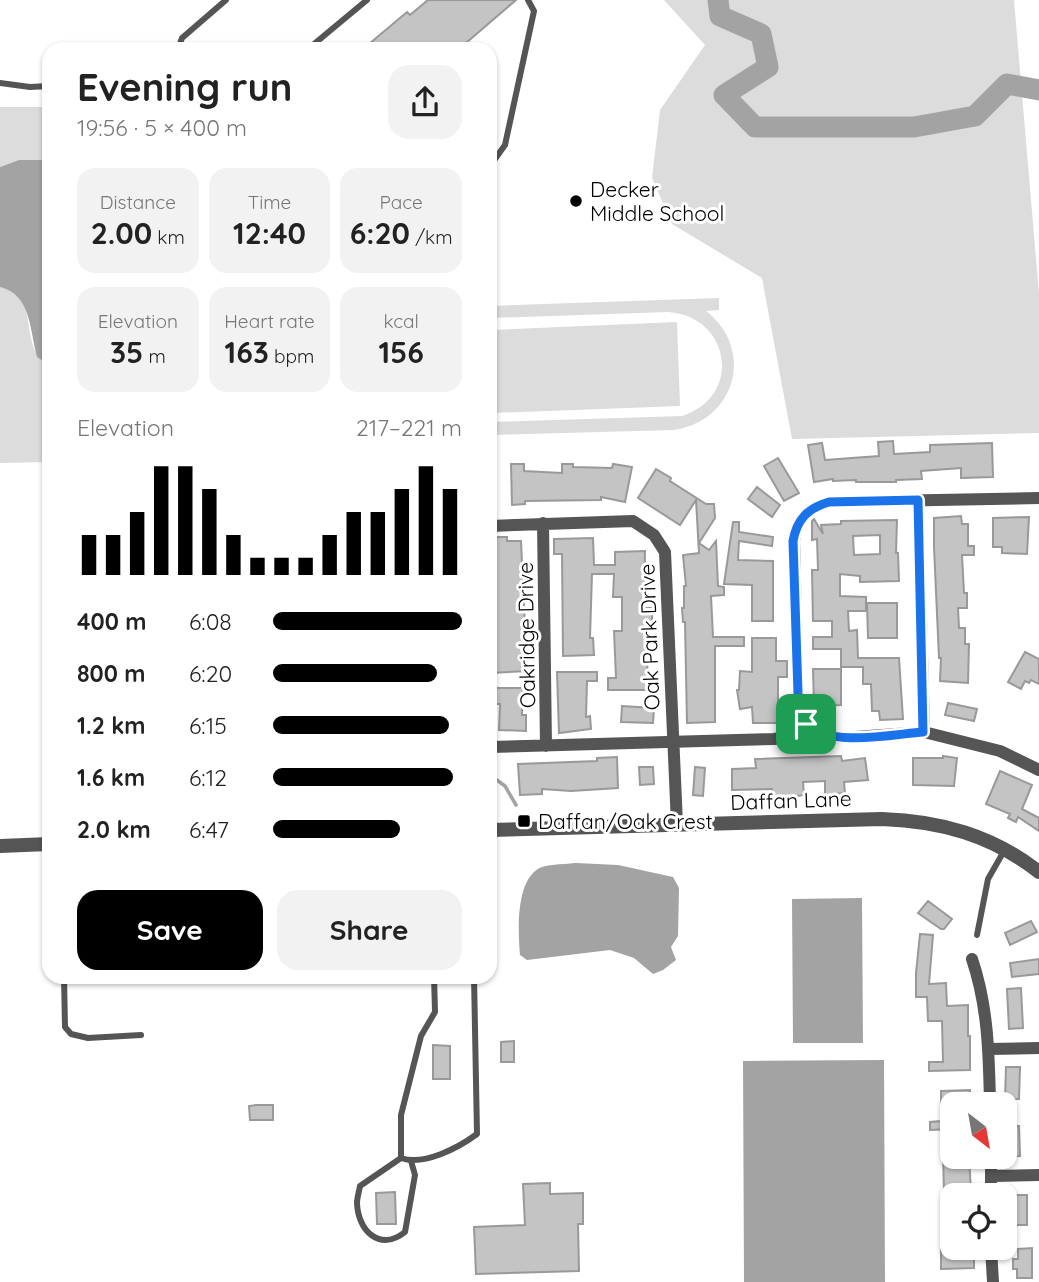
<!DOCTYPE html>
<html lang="en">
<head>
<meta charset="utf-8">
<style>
	body { margin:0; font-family:Quicksand,sans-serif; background:#f2f2f2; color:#222; height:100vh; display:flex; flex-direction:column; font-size:26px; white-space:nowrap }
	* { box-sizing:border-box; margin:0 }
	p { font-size:23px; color:#767676 }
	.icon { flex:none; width:38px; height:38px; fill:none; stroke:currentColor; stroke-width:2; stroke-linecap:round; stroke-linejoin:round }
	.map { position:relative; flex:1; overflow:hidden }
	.side { position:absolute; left:42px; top:42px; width:455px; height:942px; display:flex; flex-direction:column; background:#fff; border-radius:21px; box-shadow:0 2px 5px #0004 }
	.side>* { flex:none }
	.needle { width:46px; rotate:149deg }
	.fabs { position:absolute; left:940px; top:1092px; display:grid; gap:14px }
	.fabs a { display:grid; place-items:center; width:77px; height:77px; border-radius:14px; background:#fff; box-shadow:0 2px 5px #0004; font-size:35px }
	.pin { position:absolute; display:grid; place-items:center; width:60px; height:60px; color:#fff; margin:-30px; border-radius:14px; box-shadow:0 4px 10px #0006 }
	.round { display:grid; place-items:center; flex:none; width:74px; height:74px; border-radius:21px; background:#f2f2f2 }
	.overview { display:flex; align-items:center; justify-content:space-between; height:119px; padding:0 35px }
	h1 { font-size:38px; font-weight:700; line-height:52px }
	.stats { display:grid; grid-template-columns:repeat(3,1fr); gap:10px; height:119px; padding:7px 35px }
	.stats div { display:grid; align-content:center; border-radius:18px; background:#f2f2f2; text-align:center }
	.stats b { font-size:30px; font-weight:700 }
	.stats small { font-size:19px; font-weight:400 }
	.stats p { font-size:19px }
	.chart { height:196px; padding:14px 35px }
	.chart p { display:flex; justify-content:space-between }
	.chart svg { width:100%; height:126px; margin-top:7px; stroke:#000; stroke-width:6 }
	.cta { display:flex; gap:14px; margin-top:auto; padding:14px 35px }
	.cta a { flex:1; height:80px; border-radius:21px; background:#000; color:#fff; font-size:28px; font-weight:700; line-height:80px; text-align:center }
	.cta a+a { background:#f2f2f2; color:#222 }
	ul { padding:0 35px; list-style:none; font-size:23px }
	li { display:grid; grid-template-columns:112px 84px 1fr; align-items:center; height:52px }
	li i { height:18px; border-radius:9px; background:#000 }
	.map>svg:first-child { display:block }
	.green { fill:#dcdcdc }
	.water { fill:#a3a3a3 }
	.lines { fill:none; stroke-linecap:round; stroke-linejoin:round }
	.stream { stroke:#a3a3a3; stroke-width:3.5 }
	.river { stroke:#a3a3a3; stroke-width:21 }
	.building { fill:#c4c4c4; stroke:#999; stroke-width:2; fill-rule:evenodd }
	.service { stroke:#555; stroke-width:6 }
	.minor { stroke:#555; stroke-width:12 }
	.tertiary { stroke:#555; stroke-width:14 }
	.route-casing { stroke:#fff; stroke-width:14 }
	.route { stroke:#1a73e8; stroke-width:9 }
	.poi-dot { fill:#000; stroke:#fff; stroke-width:2.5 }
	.labels { text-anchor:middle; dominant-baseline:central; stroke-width:6; stroke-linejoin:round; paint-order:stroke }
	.poi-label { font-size:21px; fill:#000; stroke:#fff; text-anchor:start }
	.street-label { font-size:21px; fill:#000; stroke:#fff }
</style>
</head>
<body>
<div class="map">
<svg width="1039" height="1282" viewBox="0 0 1039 1282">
	<rect width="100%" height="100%" fill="#fff"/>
	<path class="green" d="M664 0H1014L1039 294V433L792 439 762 278 672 224 652 178 660 110 705 45Z
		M0 107H49V160H19L0 167Z
		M0 287C36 295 23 329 37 355 39 359 45 362 49 365V462L0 463Z
		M719 298V310L706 311C756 350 735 421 674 430L490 435V422L682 416C743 397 731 316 668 312L490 318V306Z
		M677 322 680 406 493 413 490 330Z"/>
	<path class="water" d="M19 160H49V365L37 357C30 331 31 294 0 287V167Z
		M576 863 618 865 673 877 679 888 678 936 671 947 676 960 663 970 653 974 634 958 610 950 527 960 520 955C518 932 515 877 542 867 552 864 566 864 576 863Z
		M862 898 863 1043H793L792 899Z
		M884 1060 885 1282H744L743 1061Z"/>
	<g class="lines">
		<path class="stream" d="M490 775 505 786 516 805"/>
		<path class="river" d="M718 0 720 16 761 34 768 67 724 95 755 127H914L975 116 1007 84 1039 90"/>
	</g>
	<path class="building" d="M428 0H516L459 49H363L407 12 410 15Z
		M893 441 894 454 930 452V445L992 443 993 477 961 478V468L921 471 922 479 896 480V482H856V480L833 481V479L814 482 808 445 822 443 825 460 879 456 878 442Z
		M778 458 799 493 784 501 764 466Z
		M511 464H524V471L562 473V464H573V467L612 468 613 464 632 467 625 502 601 497V500L525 501V504L512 505Z
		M656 469 671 478 670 481 706 504H714L715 518 699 543 709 550 716 541 718 586 724 587V595L711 596 713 637H744V646H715V722L687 723 685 622H683L682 608H684V586H686L683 555 699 553 696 500 680 525 638 498Z
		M757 487 780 505 772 517 748 499Z
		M961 516 962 524H968V546H974V555H962L964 593H967V608H958L959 628H965V644H969L968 683 940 681 941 658H939L934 547V518Z
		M1029 517 1027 554 1002 553V547H993V518Z
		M814 519 823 534 821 525 841 524V521L897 520 896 553H898L899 581 860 582V576L840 574V596L866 597V611H848L849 631 857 630 858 658H899L903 719 880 720 879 711H872L871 684H863V667H841V649H813V637H832V621H813L812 570H818L817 539 812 540V521ZM880 535V554L854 555 853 536Z
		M733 522H739V532L773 537 772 546 739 541 738 560 773 561V621H752V585L724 584Z
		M492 537H507V541H521L527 671 490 673V641H494L493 601H490V585H492Z
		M593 538 594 565H615V552L645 551 644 608H652V623H646L645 655H647L648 690H608V678H616L614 631H622V597H613L614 574H592L590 638H593L594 655 563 656 562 554H554V539Z
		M867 603H897V638H868Z
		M752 638H776V661H787V677H778V723H753L752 707 740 709 737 690H739L740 671 752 672Z
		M1025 652 1039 659V684L1031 680 1029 683 1025 681 1021 689 1008 682Z
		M813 669H841V705L814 706Z
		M557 672H597V681H587L586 717 590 716 591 729 559 733Z
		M492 688H523L522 715H526V731L499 730 500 704H492Z
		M948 703 977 709 974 721 945 715Z
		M622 706 654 708 653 723 621 722Z
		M841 756 842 761 865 758 868 780 844 782 845 793 825 795V781L803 782 804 795 773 800 772 789 732 790V769L756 768 755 759Z
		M943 756 957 758 954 786 913 785V758H943Z
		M617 757 618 788 571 791 542 789V794L520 795 518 764 597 761V758Z
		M639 767H653L654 784 640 785Z
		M695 767 705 768 703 796 693 795Z
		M1000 771 1032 785 1022 809 1039 818V831L1018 817 1016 822 1008 818 1010 814 986 804Z
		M928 901 952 919 944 929H941L918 913Z
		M1031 921 1037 932 1010 945 1005 933Z
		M920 934 933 935 929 984 946 983 947 1006 968 1005V1036H970V1070L929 1071V1062H943L942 1021H928L927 997H916V973Z
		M1039 959V974L1012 977 1010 963Z
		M1021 988 1023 1028 1009 1029 1007 989Z
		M514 1041V1062H501V1042Z
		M433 1045 450 1046V1079H433Z
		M1006 1067H1020L1019 1099H1005Z
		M970 1090V1104H952V1129L930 1130V1122L941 1121V1091Z
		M256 1105H273V1120H250L249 1106Z
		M1005 1126H1019L1020 1156 1006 1157Z
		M943 1154H952V1157H969L971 1191 944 1192Z
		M550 1183V1194L583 1193V1224H578L579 1271 476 1274 474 1227 525 1225 523 1184Z
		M395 1192 396 1224H377L376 1193Z
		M1012 1195H1027V1225H1012Z
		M941 1207H952V1248H974V1268L941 1269Z
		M1032 1248V1278H1017V1269H1013V1259H1018V1249Z"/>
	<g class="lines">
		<path class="service" d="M178 49 182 38 226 0
			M308 49 367 0
			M0 83 30 87 49 86
			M490 166 505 145 534 11 528 0
			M977 935 988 879 1004 851
			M64 976 65 1027 71 1034 88 1038 141 1035
			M401 1158V1115L421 1036 435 1012 434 976
			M411 1161 415 1175 405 1232C380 1252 358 1231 357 1203 357 1198 359 1192 360 1186L401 1158C424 1166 458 1148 477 1134L474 976"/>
		<path class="minor" d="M1039 498 829 502C808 508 797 519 794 541L798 693 801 710 806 724 825 734 841 738 924 732 1000 751 1039 770
			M918 500 924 732
			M543 523 546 746
			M490 526 633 521 654 535 665 552 677 824
			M490 747 774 739 787 737 806 724
			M972 959C988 1006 989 1054 990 1104
			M989 1049 1039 1048
			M992 1176 1039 1175
			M991 1195V1157
			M991 1248 993 1282"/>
		<path class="tertiary" d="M490 830 882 819C940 821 992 835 1039 872
			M0 846 49 844"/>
	</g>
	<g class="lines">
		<defs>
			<path id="route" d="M918 500 923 732C894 734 830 748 807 724 800 717 799 702 798 693L793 541C797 519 808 508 829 502Z"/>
		</defs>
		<use href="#route" class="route-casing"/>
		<use href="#route" class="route"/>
	</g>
	<g class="poi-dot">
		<circle cx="576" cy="201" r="7"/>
		<rect x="517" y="814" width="14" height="14" rx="3.5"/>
	</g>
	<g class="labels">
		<g class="poi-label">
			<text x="590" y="189">Decker<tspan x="590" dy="24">Middle School</tspan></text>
			<text x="538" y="821">Daffan/Oak Crest</text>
		</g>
		<g class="street-label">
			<text transform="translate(526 635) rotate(-91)">Oakridge Drive</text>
			<text transform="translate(649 637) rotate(-92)">Oak Park Drive</text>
			<text transform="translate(791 800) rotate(-2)">Daffan Lane</text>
		</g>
	</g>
</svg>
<div class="fabs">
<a><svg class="needle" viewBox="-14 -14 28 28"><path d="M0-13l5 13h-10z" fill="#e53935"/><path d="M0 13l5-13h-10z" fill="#767676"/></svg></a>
<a><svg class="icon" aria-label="locate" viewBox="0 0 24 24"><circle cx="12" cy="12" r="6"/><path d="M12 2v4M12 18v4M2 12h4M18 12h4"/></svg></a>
</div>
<div class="pin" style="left:806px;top:724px;background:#1e9e55"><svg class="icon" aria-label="arrive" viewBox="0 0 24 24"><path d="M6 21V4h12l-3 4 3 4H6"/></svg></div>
<section class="side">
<div class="overview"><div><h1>Evening run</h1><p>19:56 · 5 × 400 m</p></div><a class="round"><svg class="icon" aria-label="share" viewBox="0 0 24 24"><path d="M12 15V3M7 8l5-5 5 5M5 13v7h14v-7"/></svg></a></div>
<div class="stats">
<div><p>Distance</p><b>2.00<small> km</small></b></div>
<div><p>Time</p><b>12:40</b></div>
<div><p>Pace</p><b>6:20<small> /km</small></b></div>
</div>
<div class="stats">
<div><p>Elevation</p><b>35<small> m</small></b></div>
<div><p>Heart rate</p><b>163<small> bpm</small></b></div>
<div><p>kcal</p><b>156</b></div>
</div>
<div class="chart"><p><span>Elevation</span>217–221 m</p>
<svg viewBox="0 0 160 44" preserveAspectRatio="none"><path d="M5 44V30M15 44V30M25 44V22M35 44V6M45 44V6M55 44V14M65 44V30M75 44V38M85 44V38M95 44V38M105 44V30M115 44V22M125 44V22M135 44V14M145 44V6M155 44V14"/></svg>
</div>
<ul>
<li><b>400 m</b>6:08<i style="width:100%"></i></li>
<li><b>800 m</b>6:20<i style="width:87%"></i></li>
<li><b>1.2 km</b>6:15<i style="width:93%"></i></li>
<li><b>1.6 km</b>6:12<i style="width:95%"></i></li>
<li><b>2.0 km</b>6:47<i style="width:67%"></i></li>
</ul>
<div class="cta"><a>Save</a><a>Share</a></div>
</section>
</div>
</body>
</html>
